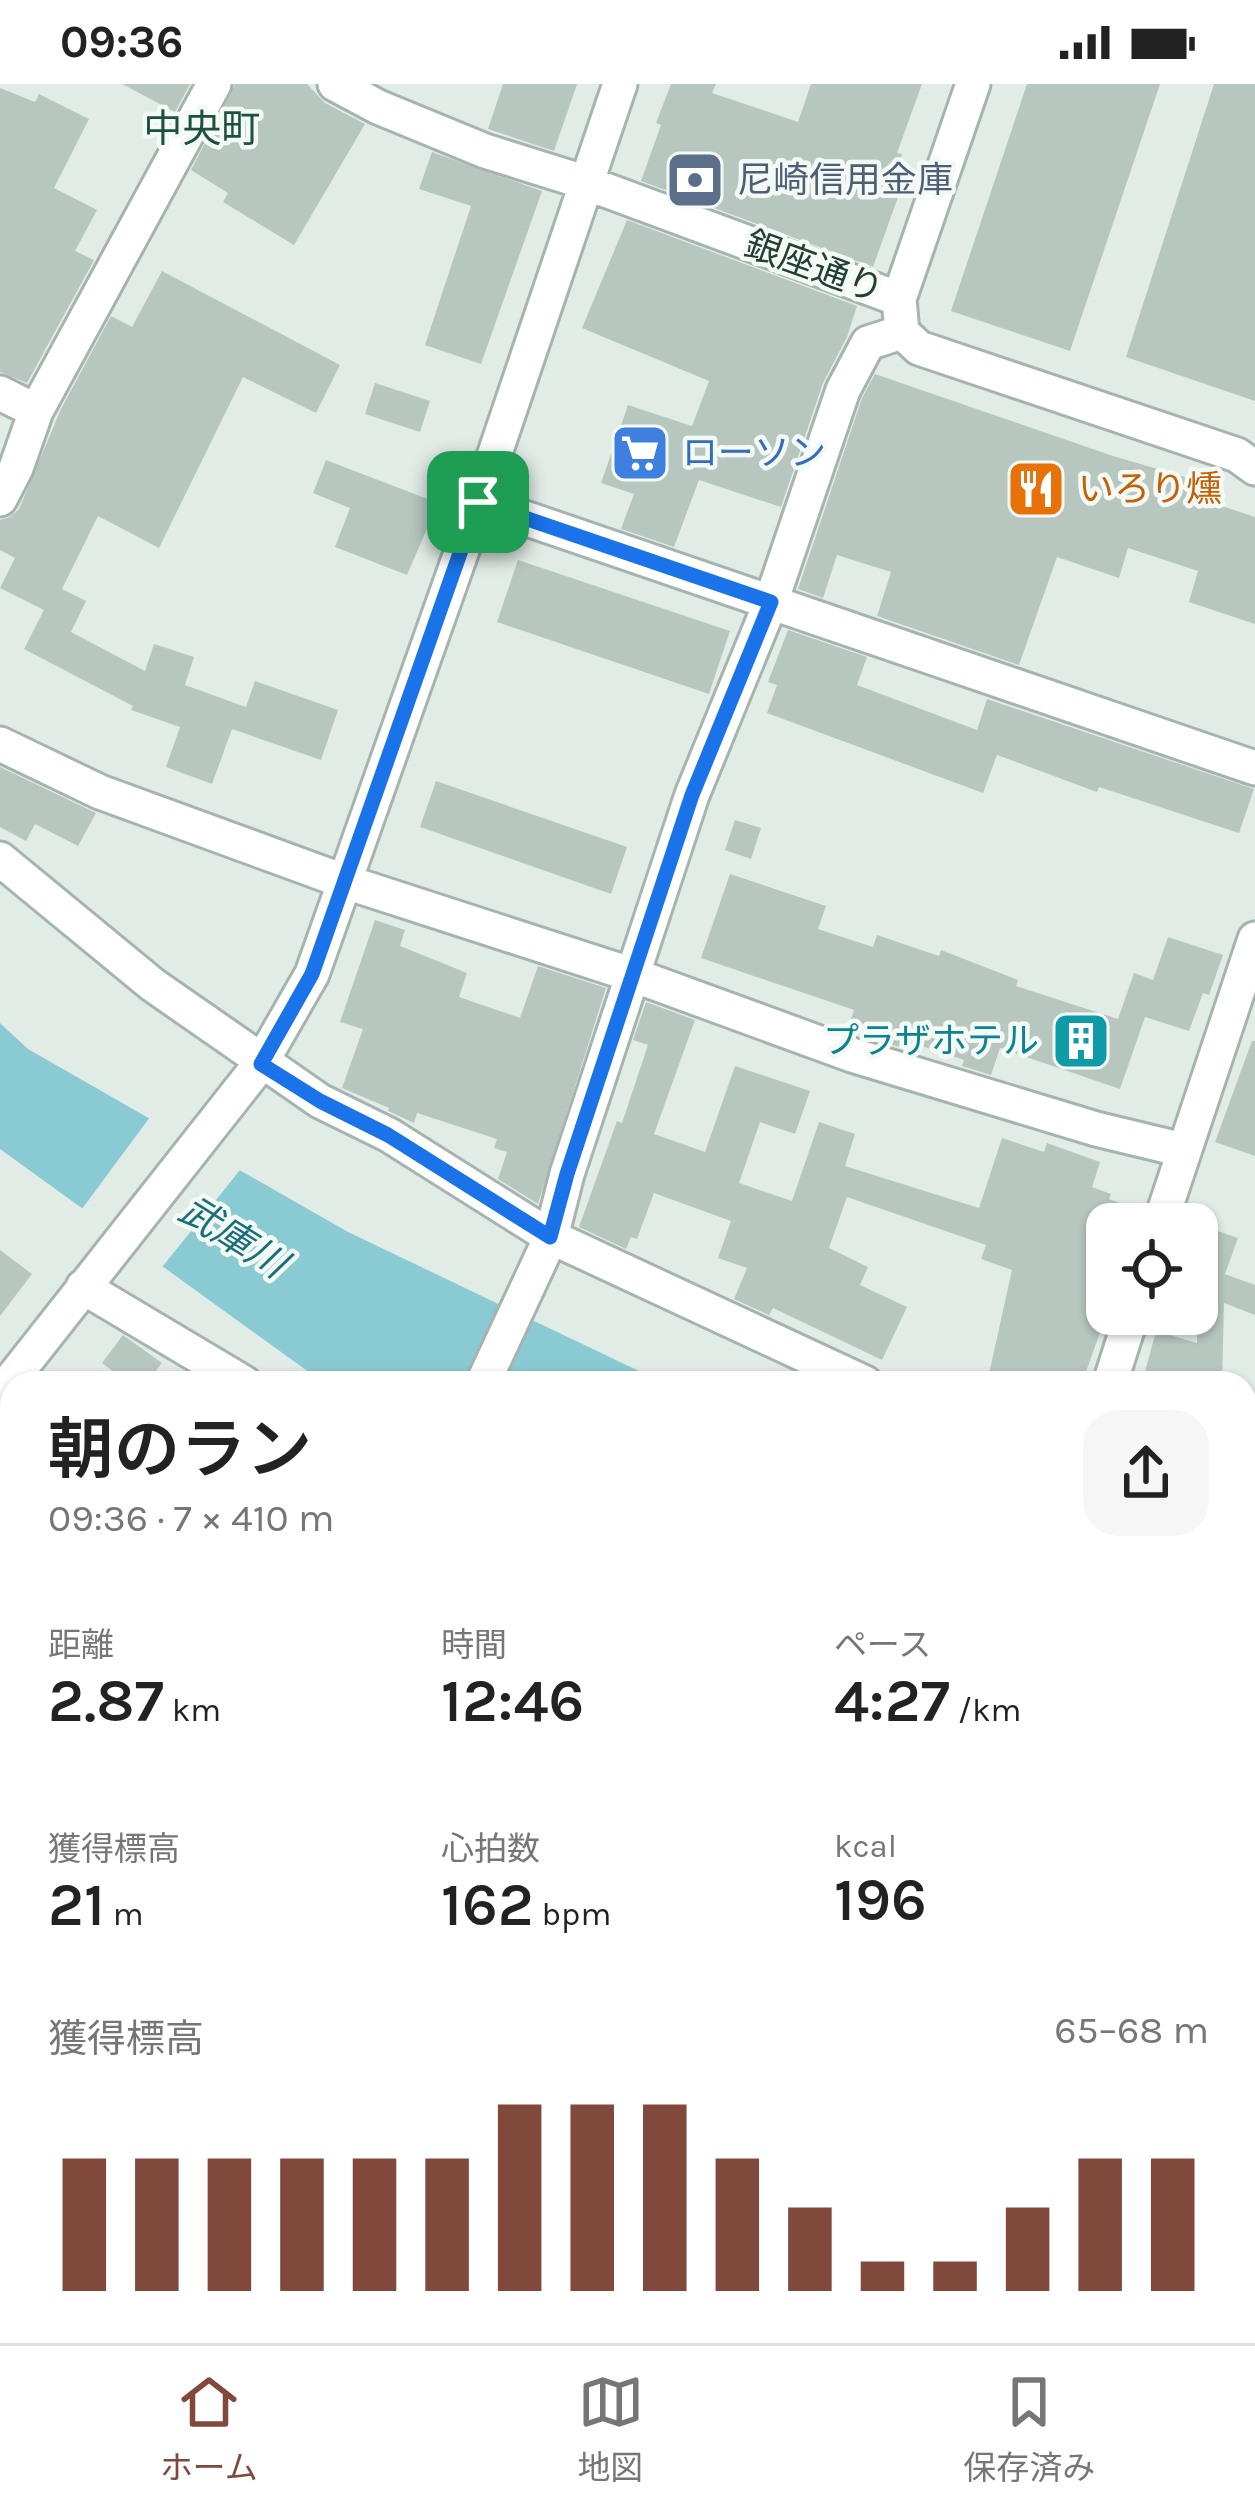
<!DOCTYPE html>
<html lang="ja">
<head>
<meta charset="utf-8">
<style>
	body { margin:0; font-family:Karla,"Noto Sans JP",sans-serif; background:#f6f6f6; color:#222; height:100vh; display:flex; flex-direction:column; font-size:45px; white-space:nowrap }
	* { box-sizing:border-box; margin:0 }
	p { font-size:39px; color:#767676 }
	.icon { flex:none; width:66px; height:66px; fill:none; stroke:currentColor; stroke-width:2; stroke-linecap:round; stroke-linejoin:round }
	.map { position:relative; flex:1; overflow:hidden }
	.sheet { position:absolute; left:0px; top:1287px; width:1257px; height:972px; display:flex; flex-direction:column; background:#fff; border-radius:36px 36px 0 0; box-shadow:0 3px 9px #0004 }
	.sheet>* { flex:none }
	.buttons { position:absolute; left:1086px; top:1119px; display:grid; gap:24px }
	.buttons a { display:grid; place-items:center; width:132px; height:132px; border-radius:24px; background:#fff; box-shadow:0 3px 9px #0004; font-size:60px }
	.pin { position:absolute; display:grid; place-items:center; width:102px; height:102px; color:#fff; margin:-51px; border-radius:24px; box-shadow:0 6px 18px #0006 }
	.round { display:grid; place-items:center; flex:none; width:126px; height:126px; border-radius:36px; background:#f6f6f6 }
	.head { display:flex; align-items:center; justify-content:space-between; height:204px; padding:0 48px }
	h1 { font-size:66px; font-weight:600; line-height:90px }
	.stats { display:grid; grid-template-columns:repeat(3,1fr); gap:18px; height:204px; padding:12px 48px }
	.stats div { display:grid; align-content:center }
	.stats b { font-size:60px; font-weight:600 }
	.stats small { font-size:33px; font-weight:400 }
	.stats p { font-size:33px }
	.chart { height:336px; padding:24px 48px }
	.chart p { display:flex; justify-content:space-between }
	.chart svg { width:100%; height:216px; margin-top:12px; stroke:#80493b; stroke-width:6 }
	.status { display:flex; justify-content:space-between; align-items:center; height:84px; padding:0 60px; background:#fff; direction:ltr }
	.status svg { height:33px; fill:currentColor }
	.tab-bar { display:flex; justify-content:space-around; align-items:center; height:168px; border-top:3px solid #e0e0e0; background:#fff; font-size:33px; color:#767676 }
	.tab-bar a { display:grid; justify-items:center; gap:6px }
	.tab-bar .selected { color:#80493b }
	.map>svg:first-child { display:block }
	.water { fill:#8acad2 }
	.pier { fill:#e2ece7 }
	.building { fill:#b7c7c0 }
	.lines { fill:none; stroke-linecap:round; stroke-linejoin:round }
	.minor-casing { stroke:#a5b4ae; stroke-width:39 }
	.minor { stroke:#fff; stroke-width:33 }
	.route-casing { stroke:#fff; stroke-width:24 }
	.route { stroke:#1a73e8; stroke-width:15 }
	.labels { text-anchor:middle; dominant-baseline:central; stroke-width:9; stroke-linejoin:round; paint-order:stroke }
	.service-label { font-size:36px; fill:#4e5e75; stroke:#f3f9f5; text-anchor:start }
	.street-label { font-size:36px; fill:#223e35; stroke:#f3f9f5 }
	.shop-label { font-size:36px; fill:#366cbe; stroke:#f3f9f5; text-anchor:start }
	.food-label { font-size:36px; fill:#c56008; stroke:#f3f9f5; text-anchor:start }
	.culture-label { font-size:36px; fill:#0d838f; stroke:#f3f9f5; text-anchor:end }
	.neighbourhood-label { font-size:39px; fill:#1d5041; stroke:#f3f9f5 }
	.water-label { font-size:39px; font-style:italic; fill:#1b6f7a; stroke:#f3f9f5 }
</style>
</head>
<body>
<div class="status"><b>09:36</b><svg viewBox="0 0 49 12"><path d="M0 12V9h3v3zM5 12V6h3v6zM10 12V3h3v9zM15 12V0h3v12zM26 1h20v11H26zM47 4h2v5h-2z"/></svg></div>
<div class="map">
<svg width="1255" height="2259" viewBox="0 0 1255 2259">
	<rect width="100%" height="100%" fill="#e2ece7"/>
	<path class="water" d="M0 939 28 965 348 1148 664 1299H324L0 1065Z
		M1245 1541 1255 1545V1691L1245 1687Z"/>
	<path class="pier" d="M153 1029 244 1081 159 1187 79 1129Z"/>
	<path class="building" d="M122 0H190L175 28Z
		M235 0H307L325 19 365 40 294 161 223 118 228 109 191 86Z
		M503 0H577L554 67 488 45Z
		M671 0H716L712 9 798 38 811 0H922L897 69 902 70 893 99 902 102 873 183 641 97 661 41 656 39Z
		M1027 0H1160L1070 267 951 227Z
		M1214 0H1255V317L1126 273Z
		M0 4 35 18 39 10 89 35 54 104 97 126 75 167 94 176 27 299 0 288Z
		M432 68 542 107 481 280 425 261 471 122 419 105Z
		M627 136 857 222 847 253 823 299 781 423 699 396 674 463 621 445 634 410 601 399 628 321 692 342 709 297 582 244Z
		M162 187 340 281 316 329 243 293 159 464 98 432 62 505 86 517 71 548 145 587 154 560 194 573 185 601 246 623 255 597 338 626 321 676 232 645 212 700 166 683 180 643 131 626 133 622 24 565 44 526 0 504 15 474 0 466V436L10 433 19 425 61 325 111 232 132 243Z
		M875 290 1113 372 1209 400 1204 416 1255 433V540L1189 518 1198 487 1128 464 1119 494 1057 473 1019 581 877 532 891 488 837 471 823 514 798 505 862 314Z
		M375 299 430 317 420 348 365 330Z
		M326 376 438 419 407 491 335 463 350 424 313 409Z
		M518 476 730 547 709 610 497 538Z
		M788 546 867 573 857 601 977 646 987 615 1254 705 1239 749 1099 703 1097 708 997 671 983 709 767 629 777 601 768 598Z
		M0 683 96 729 78 762 35 740 26 757 0 743Z
		M436 697 627 763 611 810 420 743Z
		M735 736 761 744 751 775 725 766Z
		M730 790 826 822 818 845 873 863 877 851 939 872 941 866 1018 896 1016 902 1118 935 1134 889 1153 896 1168 853 1223 871 1209 911 1203 909 1189 947 1145 933 1120 1005 1000 964 991 991 962 982 964 976 901 955 899 963 847 947 854 926 701 874Z
		M375 836 405 846 400 862 467 889 459 913 520 934 538 882 606 904 538 1120 498 1095 507 1068 494 1064 497 1055 417 1029 414 1039 388 1027 389 1024 342 1004 363 945 340 938Z
		M646 918 695 936 654 1050 705 1068 735 982 810 1007 795 1050 760 1038 739 1099 792 1117 819 1038 855 1050 845 1082 979 1124 1002 1054 1044 1068 1047 1059 1100 1078 1092 1103 1111 1110 1109 1115 1142 1127 1140 1140H1107V1181L1088 1235 1103 1240 1082 1299H987L1012 1186 981 1175 986 1161 847 1113 829 1164 868 1183 860 1201 907 1223 882 1276 773 1224 769 1231 734 1215 747 1184 718 1174 731 1137 654 1109 637 1155 631 1153 626 1165 579 1143 617 1037 622 1039 648 961 633 956Z
		M1252 957H1255V1072L1215 1058Z
		M1197 1140 1238 1154 1225 1190 1255 1201V1231L1224 1219 1222 1299H1142L1156 1247 1197 1259Z
		M0 1166 32 1190 0 1232Z
		M123 1251 162 1279 146 1299H128L102 1279Z"/>
	<g class="lines">
		<defs>
			<path id="minor" d="M335 0 378 23 485 67 584 98 899 215
				M973 0 899 215 902 248 919 264 1237 371 1255 384
				M0 309 36 327
				M0 415 16 384 36 327 214 0
				M478 418 1255 684
				M0 660 100 708 346 798 633 891 852 971 1096 1045 1183 1066
				M0 775 153 901 320 1017 389 1051 551 1153 865 1299
				M1160 1140 1255 855
				M83 1203 244 1299
				M483 1299 551 1153 567 1090 692 711 771 518 843 306 868 259 902 248
				M1110 1299 1132 1230
				M0 1310 261 979 312 890 467 452 620 0
				M1245 1400H1255
				M1245 1456 1255 1461
				M0 1629 12 1639
				M1245 1761 1255 1765
				M0 1831 12 1836
				M1245 2046 1255 2050
				M1245 2187 1255 2190
				M0 2193 12 2109
				M677 2247 691 2259
				M288 2259 294 2247
				M783 2259 788 2247"/>
		</defs>
		<use href="#minor" class="minor-casing"/>
		<use href="#minor" class="minor"/>
	</g>
	<g class="lines">
		<defs>
			<path id="route" d="M478 418 771 518 692 711 567 1090 550 1153 388 1051 320 1017 261 980 312 890Z"/>
		</defs>
		<use href="#route" class="route-casing"/>
		<use href="#route" class="route"/>
	</g>
	<defs>
		<symbol id="bank-square" viewBox="-11 -11 22 22"><rect x="-9" y="-9" width="18" height="18" rx="4" fill="#5c6f8a" stroke="#f3f9f5"/><path d="M-6-4H6V4H-6ZM0-2.3a2.3 2.3 0 1 0 0 4.6a2.3 2.3 0 1 0 0-4.6Z" fill="#fff"/></symbol>
		<symbol id="supermarket-square" viewBox="-11 -11 22 22"><rect x="-9" y="-9" width="18" height="18" rx="4" fill="#3f7fe0" stroke="#f3f9f5"/><path d="M-6-5.5h2.5l.6 2H6L4.5 2H-2.5L-4.4-4H-6ZM-1.5 3.2a1.3 1.3 0 1 0 .1 0ZM3 3.2a1.3 1.3 0 1 0 .1 0Z" fill="#fff"/></symbol>
		<symbol id="restaurant-square" viewBox="-11 -11 22 22"><rect x="-9" y="-9" width="18" height="18" rx="4" fill="#e8710a" stroke="#f3f9f5"/><path d="M-5-6h1v4h1v-4h1v4h1v-4h1v5L-1.5 .5V6h-2V.5L-5-1ZM5-6V6H3V1.5H1.5Q1.5-4 5-6Z" fill="#fff"/></symbol>
		<symbol id="building-square" viewBox="-11 -11 22 22"><rect x="-9" y="-9" width="18" height="18" rx="4" fill="#0f9aa8" stroke="#f3f9f5"/><path d="M-4-6H4V6H1V3H-1V6H-4ZM-2.5-4.3h1.7v1.8h-1.7ZM.8-4.3h1.7v1.8H.8ZM-2.5-1h1.7V.8h-1.7ZM.8-1h1.7V.8H.8Z" fill="#fff"/></symbol>
	</defs>
	<g fill-rule="evenodd">
		<use href="#bank-square" x="662" y="63" width="66" height="66"/>
		<use href="#supermarket-square" x="607" y="336" width="66" height="66"/>
		<use href="#restaurant-square" x="1003" y="372" width="66" height="66"/>
		<use href="#building-square" x="1048" y="924" width="66" height="66"/>
	</g>
	<g class="labels">
		<g class="service-label">
			<text x="737" y="96">尼崎信用金庫</text>
		</g>
		<g class="street-label">
			<text transform="translate(814 183) rotate(20)">銀座通り</text>
		</g>
		<g class="shop-label">
			<text x="682" y="369">ローソン</text>
		</g>
		<g class="food-label">
			<text x="1078" y="405">いろり燻</text>
		</g>
		<g class="culture-label">
			<text x="1039" y="957">プラザホテル</text>
		</g>
		<g class="neighbourhood-label">
			<text x="202" y="45">中央町</text>
		</g>
		<g class="water-label">
			<text transform="translate(233 1153) rotate(32)">武庫川</text>
		</g>
	</g>
</svg>
<div class="buttons">
<a><svg class="icon" aria-label="locate" viewBox="0 0 24 24"><circle cx="12" cy="12" r="6"/><path d="M12 2v4M12 18v4M2 12h4M18 12h4"/></svg></a>
</div>
<div class="pin" style="left:478px;top:418px;background:#1e9e55"><svg class="icon" aria-label="arrive" viewBox="0 0 24 24"><path d="M6 21V4h12l-3 4 3 4H6"/></svg></div>
<section class="sheet">
<div class="head"><div><h1>朝のラン</h1><p>09:36 · 7 × 410 m</p></div><a class="round"><svg class="icon" aria-label="share" viewBox="0 0 24 24"><path d="M12 15V3M7 8l5-5 5 5M5 13v7h14v-7"/></svg></a></div>
<div class="stats">
<div><p>距離</p><b>2.87<small> km</small></b></div>
<div><p>時間</p><b>12:46</b></div>
<div><p>ペース</p><b>4:27<small> /km</small></b></div>
</div>
<div class="stats">
<div><p>獲得標高</p><b>21<small> m</small></b></div>
<div><p>心拍数</p><b>162<small> bpm</small></b></div>
<div><p>kcal</p><b>196</b></div>
</div>
<div class="chart"><p><span>獲得標高</span>65–68 m</p>
<svg viewBox="0 0 160 44" preserveAspectRatio="none"><path d="M5 44V17M15 44V17M25 44V17M35 44V17M45 44V17M55 44V17M65 44V6M75 44V6M85 44V6M95 44V17M105 44V27M115 44V38M125 44V38M135 44V27M145 44V17M155 44V17"/></svg>
</div>
</section>
</div>
<nav class="tab-bar">
<a class="selected"><svg class="icon" aria-label="home" viewBox="0 0 24 24"><path d="M3 11l9-7 9 7M6 9v11h12V9"/></svg>ホーム</a>
<a><svg class="icon" aria-label="map" viewBox="0 0 24 24"><path d="M3 6l6-2 6 2 6-2v14l-6 2-6-2-6 2zM9 4v14M15 6v14"/></svg>地図</a>
<a><svg class="icon" aria-label="saved" viewBox="0 0 24 24"><path d="M7 4h10v16l-5-4-5 4z"/></svg>保存済み</a>
</nav>
</body>
</html>
